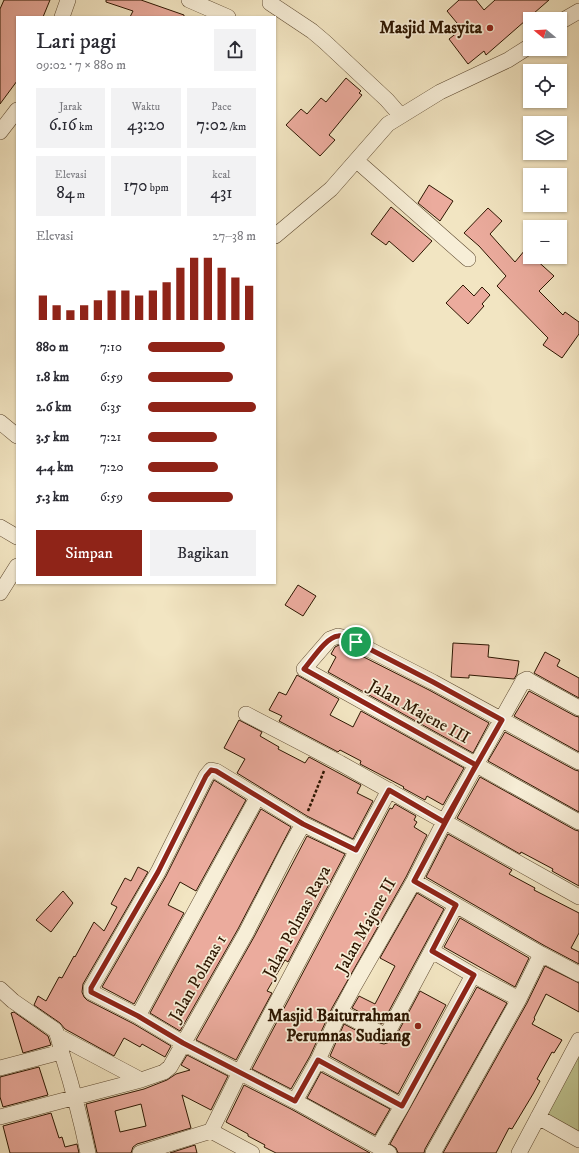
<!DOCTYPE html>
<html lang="id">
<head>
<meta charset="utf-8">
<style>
	body { margin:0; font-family:"IM FELL DW Pica",serif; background:#f2f2f3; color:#2b2b33; height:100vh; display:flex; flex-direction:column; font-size:15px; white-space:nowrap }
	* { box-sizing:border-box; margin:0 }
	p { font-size:13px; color:#7c7c81 }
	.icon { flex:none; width:22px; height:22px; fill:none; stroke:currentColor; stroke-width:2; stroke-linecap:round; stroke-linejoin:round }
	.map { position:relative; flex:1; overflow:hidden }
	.drawer { position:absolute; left:16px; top:16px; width:260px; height:568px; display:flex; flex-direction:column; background:#fff; border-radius:0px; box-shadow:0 1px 3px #0004 }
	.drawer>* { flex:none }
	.needle { width:26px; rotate:288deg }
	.controls { position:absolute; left:523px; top:12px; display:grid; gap:8px }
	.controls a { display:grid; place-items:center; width:44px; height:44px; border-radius:0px; background:#fff; box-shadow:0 1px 3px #0004; font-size:20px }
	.pin { position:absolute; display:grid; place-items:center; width:34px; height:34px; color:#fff; margin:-17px; border:2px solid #fff; border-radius:50%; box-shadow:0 1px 4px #0007 }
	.round { display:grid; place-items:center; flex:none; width:42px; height:42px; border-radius:0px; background:#f2f2f3 }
	.summary { display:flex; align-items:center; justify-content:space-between; height:68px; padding:0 20px }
	h1 { font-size:22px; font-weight:600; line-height:30px }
	.metrics { display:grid; grid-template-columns:repeat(3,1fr); gap:6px; height:68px; padding:4px 20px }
	.metrics div { display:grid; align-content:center; border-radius:0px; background:#f2f2f3; text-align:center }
	.metrics b { font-size:17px; font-weight:600 }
	.metrics small { font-size:11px; font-weight:400 }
	.metrics p { font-size:11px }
	.chart { height:112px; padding:8px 20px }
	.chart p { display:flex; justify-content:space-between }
	.chart svg { width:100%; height:72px; margin-top:4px; stroke:#8f2418; stroke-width:6 }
	.cta { display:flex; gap:8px; margin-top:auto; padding:8px 20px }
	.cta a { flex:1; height:46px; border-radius:0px; background:#8f2418; color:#fff; font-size:16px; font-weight:600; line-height:46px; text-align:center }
	.cta a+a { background:#f2f2f3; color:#2b2b33 }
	ul { padding:0 20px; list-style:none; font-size:13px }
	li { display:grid; grid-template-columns:64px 48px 1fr; align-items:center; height:30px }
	li i { height:10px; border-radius:5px; background:#8f2418 }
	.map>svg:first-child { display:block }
	.green { fill:#bec390; stroke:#766c48 }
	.building { fill:#ebab9d; stroke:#2d1601; fill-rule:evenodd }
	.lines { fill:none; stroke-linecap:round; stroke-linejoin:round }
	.minor-casing { stroke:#5e4a31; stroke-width:16 }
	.path { stroke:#2d1601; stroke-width:2.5; stroke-dasharray:3 2; stroke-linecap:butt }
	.minor { stroke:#f7eed7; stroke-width:15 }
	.route-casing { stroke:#fff; stroke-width:8 }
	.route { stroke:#8f2418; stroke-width:5 }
	.poi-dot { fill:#8f2418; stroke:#f7eed7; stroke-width:1.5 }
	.labels { text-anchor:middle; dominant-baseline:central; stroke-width:3.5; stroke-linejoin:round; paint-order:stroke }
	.poi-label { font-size:17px; font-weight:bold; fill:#2d1601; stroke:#f7eed7; text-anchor:end }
	.street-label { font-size:17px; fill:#2d1601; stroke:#f7eed7 }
</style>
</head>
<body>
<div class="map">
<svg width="579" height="1153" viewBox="0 0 579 1153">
	<rect width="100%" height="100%" fill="#f2e5c2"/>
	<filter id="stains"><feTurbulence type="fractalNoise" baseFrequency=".005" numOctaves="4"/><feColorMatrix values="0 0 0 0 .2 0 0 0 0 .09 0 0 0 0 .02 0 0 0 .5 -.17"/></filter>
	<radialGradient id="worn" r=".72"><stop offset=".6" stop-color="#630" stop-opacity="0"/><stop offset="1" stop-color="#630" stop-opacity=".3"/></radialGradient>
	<path class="green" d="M579 1040V1140L538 1117Z"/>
	<path class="building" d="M4 0H50L43 17H17V81L0 104V9Z
		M106 0H141L184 15V17H130L133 11 106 2Z
		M459 0H476L484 10 495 0H549L486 55 484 51 468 64 449 39 462 29 447 11Z
		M346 78 361 91 359 93 362 95 329 135 335 140 320 156 286 125 301 109 307 114 321 98 326 102Z
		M429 185 453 201 440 221 418 203Z
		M391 207 432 241 413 262 389 241 386 245 371 234Z
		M488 208 502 221 490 234 515 262 525 250 530 254V257H533L554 276 539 291 563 315 565 312 579 322V334L562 358 543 345 548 338 497 286 506 276 479 246 464 233Z
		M463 285 474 296 482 287 490 295 482 304 484 306 468 324 446 303Z
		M298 585 316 596 303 616 285 605Z
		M453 643 489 645 488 657 519 661 517 674 514 679 469 675V678L451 677Z
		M339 645 344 647 429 690 489 723 473 753 328 672 336 657 331 654 335 647Z
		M545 652 560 660 557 666 579 678V698L534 673Z
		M297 675 339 699 330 715 353 727 361 711 464 768 443 805 427 796 425 800 403 788 404 787 360 764 361 761 340 750 338 752 279 721 282 716 269 710 279 692 286 695Z
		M529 691 575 716 579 717V752L514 716Z
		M239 720 262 732 260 736 279 747 278 749 305 763 309 757 361 785 357 793 373 801 353 839 307 816 237 773 245 759 224 748Z
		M505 732 575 770 579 771V812L488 761Z
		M480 777 575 830 579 831V886L552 871 553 869 521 852 520 854 457 818Z
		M214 780 246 800 196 891 180 882 168 905 184 913 134 1004 102 987 166 876Z
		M395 804 416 816 414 820 417 822 414 827 427 835 406 877 332 1008 310 1056 291 1089 252 1069 390 808 392 809Z
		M261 809 291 827 238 929 180 1031 150 1013Z
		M448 834 512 870 509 874 535 888 534 890 579 913V933L571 948 579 952V964L545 946 426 877Z
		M307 836 345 854 288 962 285 960 267 991 272 993 236 1060 196 1040 254 937Z
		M138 867 148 872 83 984 82 992 84 997 87 1000 134 1024 171 1046 165 1057 142 1044 140 1047 124 1038 114 1056 65 1029 60 1023 34 1005 38 996 46 1001 59 977 62 978 74 956 75 957 94 922 104 931 117 907 111 904 125 878 131 881Z
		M63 891 73 903 51 932 36 920Z
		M417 893 444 909 382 1024 352 1008 359 996 375 1004 395 966 380 958Z
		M460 918 529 958 515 987 444 947Z
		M545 966 579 983V1012L546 994 534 1018 535 1019 532 1024 562 1040 554 1053 552 1052 537 1079 540 1081 533 1094 512 1129 509 1128 496 1153H443L527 1003Z
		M477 987 507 1003 425 1149 424 1153H398L396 1148 390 1144Z
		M420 991 446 1005 398 1094 330 1056 344 1024 380 1043 384 1044 390 1042 395 1038Z
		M14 1012 48 1036 51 1045 23 1053 11 1013Z
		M187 1055 228 1076 211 1110 182 1095 191 1128 137 1144 133 1147 131 1153H97L86 1104 144 1089 167 1080 176 1074 190 1070 181 1065ZM141 1104 146 1126 120 1132 115 1111Z
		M39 1067 48 1095 3 1107 0 1097V1077Z
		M321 1072 390 1109 375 1135 307 1098Z
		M244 1085 291 1109 370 1153H276L264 1147 265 1145 248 1136V1134L226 1122Z
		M51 1113 59 1138 62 1137 65 1147 77 1144 79 1153H10L3 1126Z
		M195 1145 197 1153H170Z"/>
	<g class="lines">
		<defs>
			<path id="minor" d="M189 0 228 17
				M270 0V3L312 31 325 42 387 100 401 116
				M62 17 68 0
				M560 22 579 11
				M0 132 17 110
				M357 161 468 259
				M275 236 331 189 388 124 440 92 508 60 530 46
				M0 422 17 436
				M0 527 17 537
				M0 593 17 566
				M246 714 340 763 579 897
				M579 762 433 682 347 638 338 636 330 639 304 669 579 822
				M258 796 138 1016 183 1043 295 1101
				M414 881 541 954
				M473 975 519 999
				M0 989 13 1001 55 1030C60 1038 60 1048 63 1057 73 1089 81 1120 88 1153
				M340 1012 384 1035 387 1034 456 905
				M138 1016 91 992V988L158 872 206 776 211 770 216 771 303 824 356 850
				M58 1036 141 1080
				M318 1060 402 1106 378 1147
				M0 1068 61 1052
				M402 1106 473 975 432 951
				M0 1117 141 1080 164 1072 170 1067 246 933 289 849 303 824
				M538 1117 579 1140
				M211 1131 240 1072 389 790
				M211 1131 252 1153
				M140 1153 211 1131
				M389 1153 295 1101 318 1060 340 1012 354 986 414 881 444 822 523 681 527 679 530 681 579 708
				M433 1153 519 999 541 954 579 974
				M519 1153 579 1040"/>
		</defs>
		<use href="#minor" class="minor-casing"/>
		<path class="path" d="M308 811 324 771"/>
		<use href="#minor" class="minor"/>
	</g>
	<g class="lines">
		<defs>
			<path id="route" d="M356 642 433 682 502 720 444 822 389 790 356 850 303 824 216 771 211 770 206 776 158 872 91 988V992L138 1016 183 1043 295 1101 318 1060 402 1106 474 975 432 951 456 905 414 881 476 765 304 669C312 660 326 637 338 636 344 635 351 639 356 642"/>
		</defs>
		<use href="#route" class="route-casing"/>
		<use href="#route" class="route"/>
	</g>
	<g class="poi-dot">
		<circle cx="490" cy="28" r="4"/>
		<circle cx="418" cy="1026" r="4"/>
	</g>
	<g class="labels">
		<g class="poi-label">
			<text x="482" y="28">Masjid Masyita</text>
			<text x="410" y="1016">Masjid Baiturrahman<tspan x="410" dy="20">Perumnas Sudiang</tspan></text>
		</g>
		<g class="street-label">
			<text transform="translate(419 712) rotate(29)">Jalan Majene III</text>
			<text transform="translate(297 922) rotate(-62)">Jalan Polmas Raya</text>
			<text transform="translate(366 926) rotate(-61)">Jalan Majene II</text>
			<text transform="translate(198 978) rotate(-60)">Jalan Polmas 1</text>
		</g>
	</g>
	<rect width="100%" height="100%" filter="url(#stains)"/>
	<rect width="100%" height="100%" fill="url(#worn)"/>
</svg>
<div class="controls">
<a><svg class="needle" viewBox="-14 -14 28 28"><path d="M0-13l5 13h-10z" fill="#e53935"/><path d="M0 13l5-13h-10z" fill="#7c7c81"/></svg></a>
<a><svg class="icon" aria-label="locate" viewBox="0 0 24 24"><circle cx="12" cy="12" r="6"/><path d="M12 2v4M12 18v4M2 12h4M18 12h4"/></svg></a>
<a><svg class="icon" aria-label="layers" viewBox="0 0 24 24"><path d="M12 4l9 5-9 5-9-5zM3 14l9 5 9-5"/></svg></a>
<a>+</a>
<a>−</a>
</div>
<div class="pin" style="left:356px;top:642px;background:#1e9e55"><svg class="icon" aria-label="arrive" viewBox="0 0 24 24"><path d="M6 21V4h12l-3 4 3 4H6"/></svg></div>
<section class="drawer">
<div class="summary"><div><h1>Lari pagi</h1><p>09:02 · 7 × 880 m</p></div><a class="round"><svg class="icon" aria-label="share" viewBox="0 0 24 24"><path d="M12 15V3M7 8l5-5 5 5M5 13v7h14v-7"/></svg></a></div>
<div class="metrics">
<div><p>Jarak</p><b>6.16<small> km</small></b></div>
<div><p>Waktu</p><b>43:20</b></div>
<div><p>Pace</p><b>7:02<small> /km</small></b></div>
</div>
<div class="metrics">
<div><p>Elevasi</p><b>84<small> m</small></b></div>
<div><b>170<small> bpm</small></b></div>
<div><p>kcal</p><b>431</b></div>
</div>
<div class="chart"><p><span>Elevasi</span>27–38 m</p>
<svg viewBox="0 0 160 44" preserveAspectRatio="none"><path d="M5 44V29M15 44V35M25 44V38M35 44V35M45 44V32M55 44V26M65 44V26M75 44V29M85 44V26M95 44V21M105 44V12M115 44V6M125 44V6M135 44V12M145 44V18M155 44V23"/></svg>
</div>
<ul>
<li><b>880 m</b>7:10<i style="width:71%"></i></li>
<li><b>1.8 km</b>6:59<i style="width:79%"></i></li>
<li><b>2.6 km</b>6:35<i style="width:100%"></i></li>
<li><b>3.5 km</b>7:21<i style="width:64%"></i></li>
<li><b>4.4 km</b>7:20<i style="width:65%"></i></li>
<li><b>5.3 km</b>6:59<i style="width:79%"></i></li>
</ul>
<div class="cta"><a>Simpan</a><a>Bagikan</a></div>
</section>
</div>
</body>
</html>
